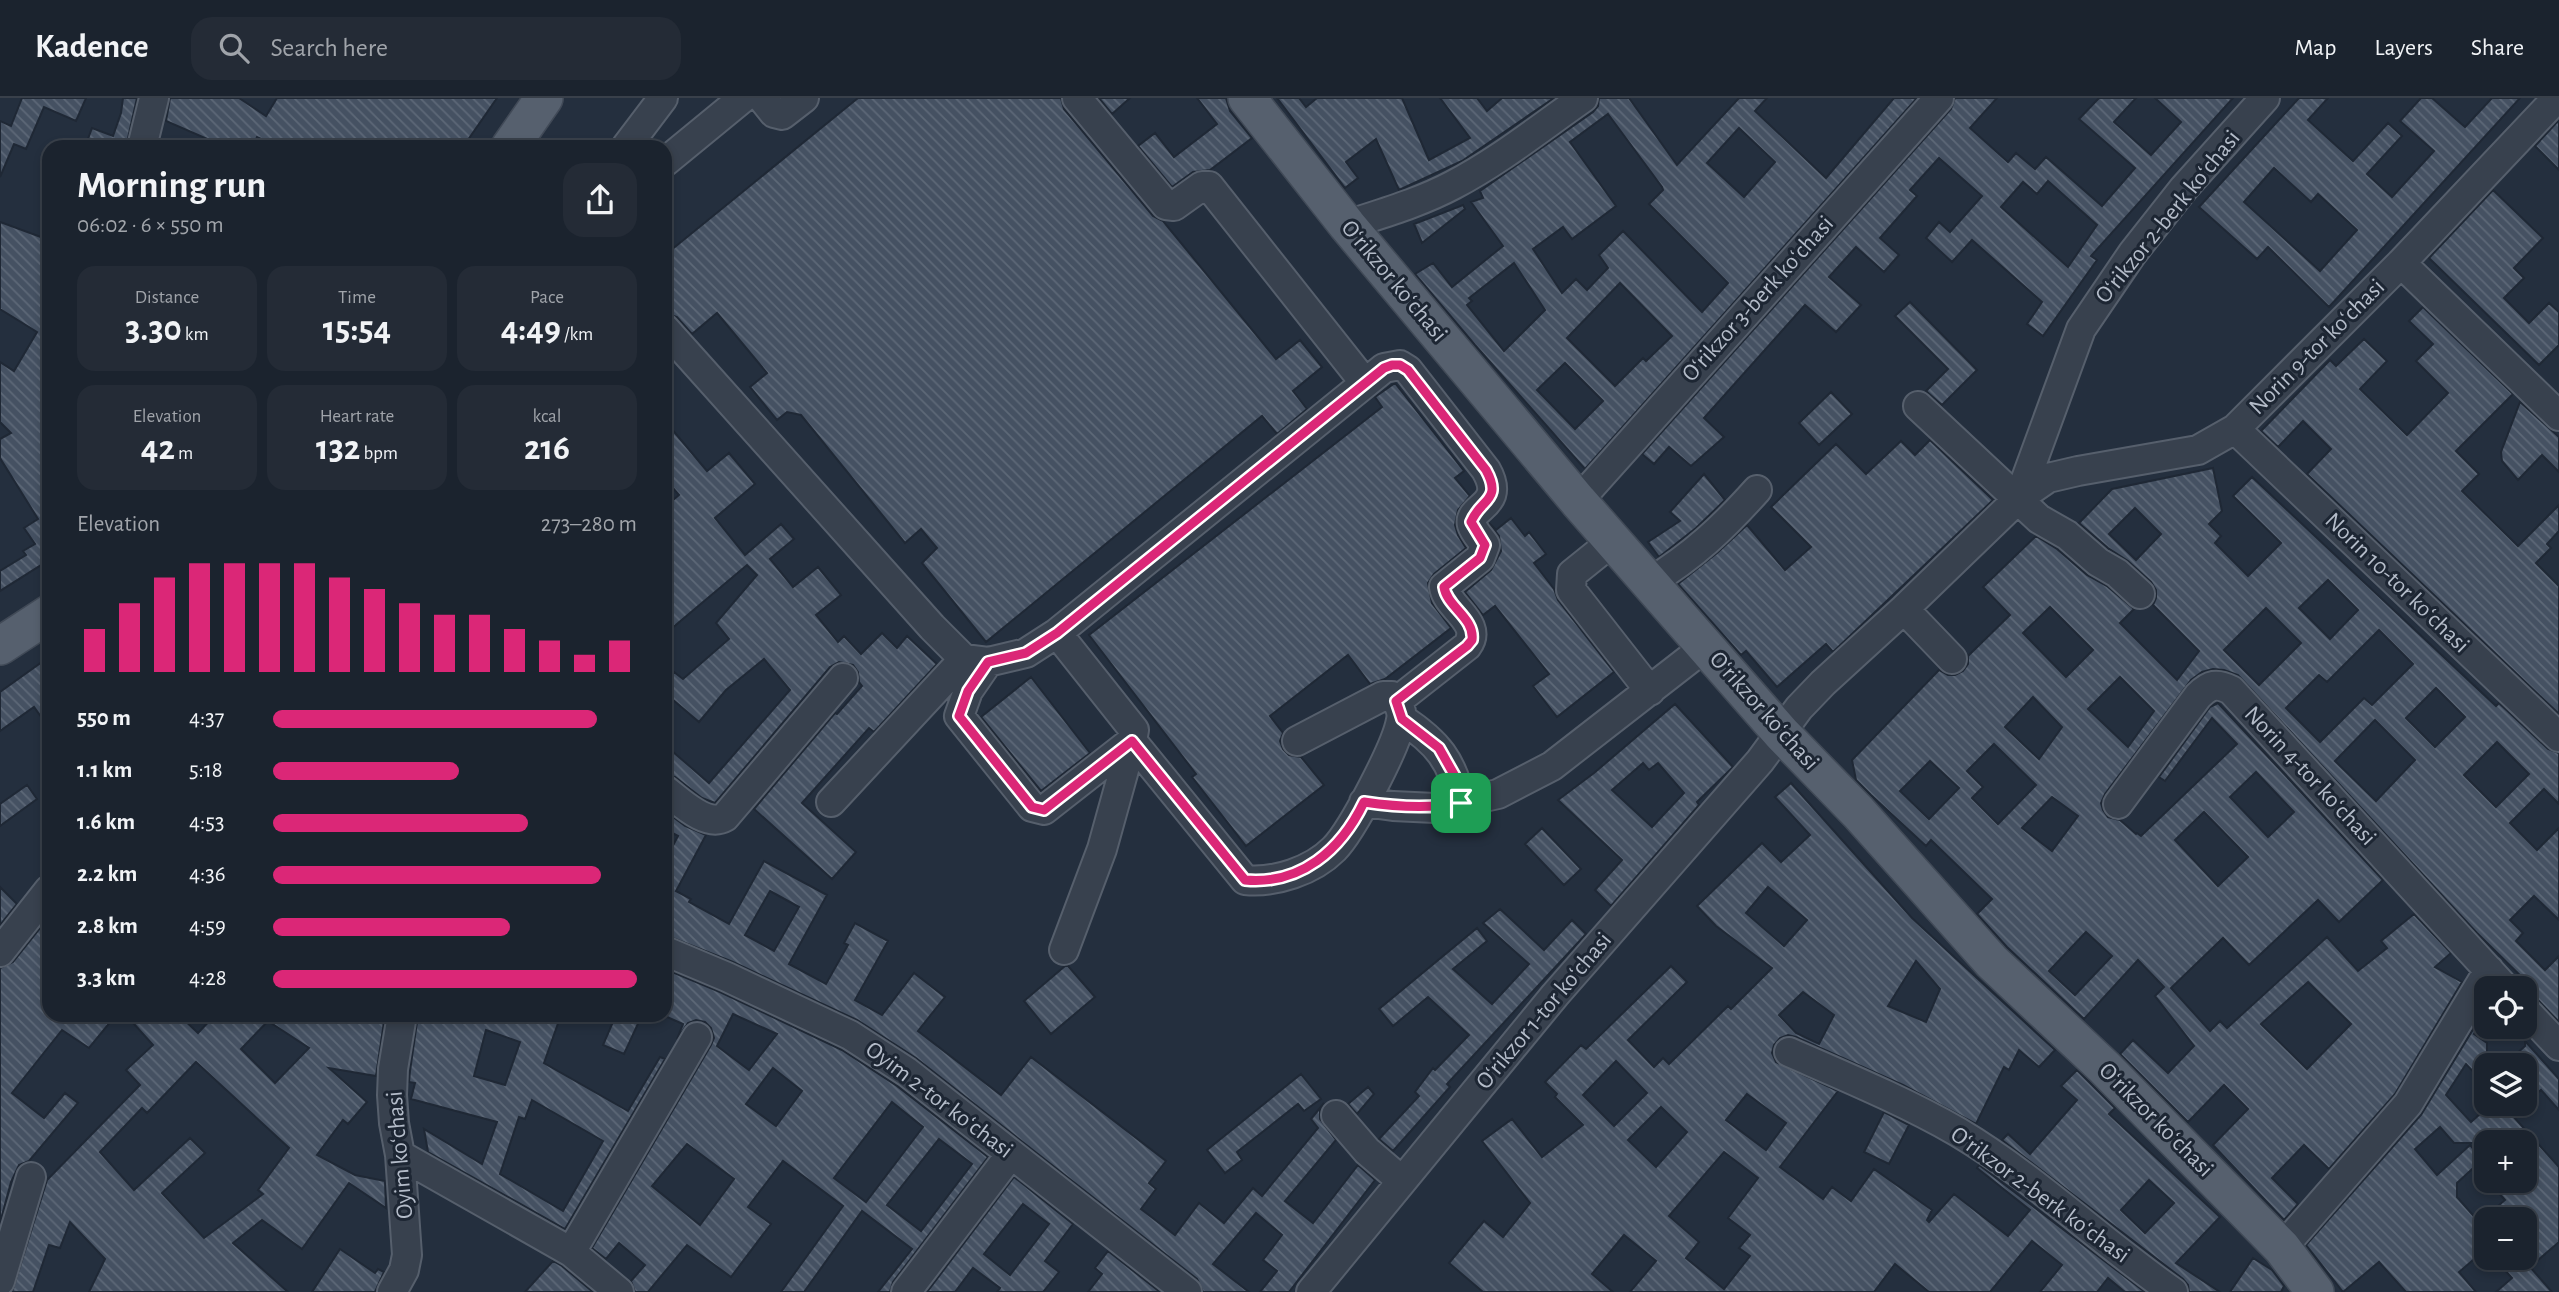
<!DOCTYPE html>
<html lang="en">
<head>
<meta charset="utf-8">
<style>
	body { margin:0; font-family:"Alegreya Sans",sans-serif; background:#242b36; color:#f1f3f6; height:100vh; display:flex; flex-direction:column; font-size:26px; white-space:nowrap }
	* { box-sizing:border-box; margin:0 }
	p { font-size:23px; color:#a0a4aa }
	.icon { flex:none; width:38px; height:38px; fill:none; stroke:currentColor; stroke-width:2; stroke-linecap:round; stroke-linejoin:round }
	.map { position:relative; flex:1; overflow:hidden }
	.panel { position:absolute; left:42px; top:42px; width:630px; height:882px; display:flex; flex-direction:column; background:#1b232e; border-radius:21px; box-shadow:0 4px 10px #0003,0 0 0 2px #39404a }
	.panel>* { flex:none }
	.fabs { position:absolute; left:2474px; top:878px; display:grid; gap:14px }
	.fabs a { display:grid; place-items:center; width:63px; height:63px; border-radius:14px; background:#1b232e; box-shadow:0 4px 10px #0003,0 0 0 2px #39404a; font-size:35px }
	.pin { position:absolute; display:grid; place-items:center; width:60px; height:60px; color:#fff; margin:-30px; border-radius:14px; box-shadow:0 4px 10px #0006 }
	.round { display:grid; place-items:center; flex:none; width:74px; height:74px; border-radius:21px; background:#242b36 }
	.headline { display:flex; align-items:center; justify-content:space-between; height:119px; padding:0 35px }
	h1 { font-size:38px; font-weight:700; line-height:52px }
	.stats { display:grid; grid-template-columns:repeat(3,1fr); gap:10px; height:119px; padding:7px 35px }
	.stats div { display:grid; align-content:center; border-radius:18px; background:#242b36; text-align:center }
	.stats b { font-size:35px; font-weight:700 }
	.stats small { font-size:19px; font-weight:400 }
	.stats p { font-size:19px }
	.chart { height:196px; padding:14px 35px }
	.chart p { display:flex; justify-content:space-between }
	.chart svg { width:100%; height:126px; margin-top:7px; stroke:#db2777; stroke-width:6 }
	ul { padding:0 35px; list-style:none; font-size:23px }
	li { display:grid; grid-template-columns:112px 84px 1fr; align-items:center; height:52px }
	li i { height:18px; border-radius:9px; background:#db2777 }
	header { display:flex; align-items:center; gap:42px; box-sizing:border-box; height:98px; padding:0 35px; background:#1b232e; border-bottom:2px solid #39404a }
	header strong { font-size:33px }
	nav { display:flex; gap:38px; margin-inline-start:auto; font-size:24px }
	.search { width:490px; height:63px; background:#242b36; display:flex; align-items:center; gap:18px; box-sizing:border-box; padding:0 24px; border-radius:21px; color:#a0a4aa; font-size:26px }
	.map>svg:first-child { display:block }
	.building { fill:url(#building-back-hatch); stroke:#1f2835; stroke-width:2; fill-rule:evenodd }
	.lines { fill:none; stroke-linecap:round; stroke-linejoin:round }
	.minor-casing { stroke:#565f6c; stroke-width:32 }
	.major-casing { stroke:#414a57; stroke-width:40 }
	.minor { stroke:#38414e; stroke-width:28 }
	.major { stroke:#56606e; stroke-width:37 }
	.route-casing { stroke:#fff; stroke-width:14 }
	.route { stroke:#db2777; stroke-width:9 }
	.labels { text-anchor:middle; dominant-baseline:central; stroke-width:6; stroke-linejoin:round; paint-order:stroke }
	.street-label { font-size:24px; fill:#b4bcc9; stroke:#1d2633 }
</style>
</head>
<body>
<header>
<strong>Kadence</strong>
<div class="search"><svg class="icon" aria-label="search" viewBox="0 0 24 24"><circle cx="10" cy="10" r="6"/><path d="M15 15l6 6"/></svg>Search here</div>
<nav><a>Map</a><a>Layers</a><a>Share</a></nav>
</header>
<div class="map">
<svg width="2559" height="1194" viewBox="0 0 2559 1194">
	<defs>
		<pattern id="building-back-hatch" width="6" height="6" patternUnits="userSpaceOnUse" patternTransform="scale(1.75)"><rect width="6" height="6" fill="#455162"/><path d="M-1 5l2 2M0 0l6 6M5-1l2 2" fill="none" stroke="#5d6877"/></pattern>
	</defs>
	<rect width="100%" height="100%" fill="#242f3e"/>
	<path class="building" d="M22 0H86L76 23 44 9 26 51 14 46 0 79V23L11 28Z
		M123 0H137L126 49H85L92 30 113 38 121 15Z
		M170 0H239L266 18 277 0H497L463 49H279L257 39 253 49H210L212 43 166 23Z
		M858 0H1061L1064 11 1153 118 1163 123 1276 261 1300 242 1322 269 1293 293 1307 311 1277 336 1262 318 986 544 922 465 937 450 921 431 905 445 801 317 787 314 777 322 750 289 767 275 717 215 692 236 677 219 665 215V157Z
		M1099 0H1130L1112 16Z
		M1197 0H1226L1230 13 1252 40 1210 72 1193 74 1172 89 1138 48 1155 35 1174 59 1217 26Z
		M1277 0H1299L1306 9 1317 0H1402L1429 62 1470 40 1440 0H1477L1487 13 1502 0H1554L1462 63 1399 92 1376 41 1346 64 1358 80 1345 90Z
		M1599 0H1629L1677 67 1739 0H1767L1755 13 1826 80 1894 0H1917L1585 371 1475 247 1415 176 1433 165 1452 189 1503 148 1471 104 1483 100 1480 93 1593 14 1598 8ZM1608 16 1662 89 1663 92 1649 106 1728 185 1702 214 1623 133 1599 157 1608 170 1587 192 1576 181 1562 195 1533 151 1563 129 1572 141 1616 108 1570 44ZM1739 30 1775 64 1744 99 1707 65ZM1514 165 1545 212 1504 253 1467 207 1472 203 1469 200ZM1620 185 1672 238 1646 263 1643 260 1615 288 1567 240ZM1565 265 1603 303 1575 331 1537 292Z
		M1955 0H1997L1970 30 2008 64 2016 55 2035 71 2046 59 2102 108 2135 70 2079 21 2099 0H2136L2114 24 2151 57 2181 24 2155 0H2233L2091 158 2097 162 2043 238 2027 226 2042 204 1972 142 1952 164 1926 140 1939 124 1950 134 1982 98 1939 60 1910 92 1917 98 1880 140 1899 157 1884 174 1856 149 1829 179 1861 207 1836 234 1805 207 1704 320 1724 339 1691 368 1669 349 1654 366 1642 356 1951 11ZM2048 83 2097 127 2068 169 2001 109 2023 84 2037 96Z
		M2299 0H2328L2308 22 2353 63 2388 25 2402 38 2367 76 2392 99 2434 53 2400 23 2421 0H2432L2465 29 2492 0H2520L2329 209 2268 149 2257 161 2199 109ZM2274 70 2311 104 2318 96 2357 132 2320 173 2244 104Z
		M2559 22V72L2535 48Z
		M2493 92 2543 140 2514 170 2524 180 2504 200 2529 225 2549 205 2559 214V247L2539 267 2429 160Z
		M1463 107 1465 111 1422 145 1414 126Z
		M0 124 49 142V469L46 464 0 493V473L26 457 23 453 35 446 24 430 38 421 0 360V341L11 335 0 324V264L14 273 37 234 0 211Z
		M1910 204 1977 272 1942 307 1926 293 1948 271 1895 218Z
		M2423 209 2513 296 2456 353 2479 376 2462 393 2518 448 2559 407V433L2547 446 2551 450 2536 465 2559 488V616L2307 376 2331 351 2303 323 2278 349 2261 333 2330 262 2336 268 2364 241 2387 263 2360 291 2407 337 2448 295 2416 263 2433 246 2409 223Z
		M1395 285 1464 373 1455 380 1470 398 1458 412 1455 427 1458 437 1466 450 1434 476 1428 485 1432 505 1451 530 1385 581 1370 586 1348 557 1270 618 1283 635 1280 643 1283 651 1289 657 1301 659 1324 687 1246 748 1192 679 1196 676 1089 537 1382 309 1375 299Z
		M1831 294 1852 316 1819 347 1799 325Z
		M2520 304 2559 339V374L2542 357 2518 382 2502 363 2501 354Z
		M665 323 707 373 729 355 755 386 715 420 745 457 781 426 794 441 770 461 793 489 818 469 841 497 816 517 838 544 844 538 861 556 882 535 897 550 907 538 937 566 874 634 869 630 802 705 856 754 832 781 754 711 835 615 837 616 862 588 859 584 858 574 853 567 839 564 830 569 715 705 702 700 675 679 665 676V647L709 685 790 592 764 561 726 592 699 624 665 595V584L674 574 683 581 729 541 716 525 757 477 747 467 665 536V409L679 397 665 381Z
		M1930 342 1993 402 1833 554 1826 546 1777 589 1746 553 1741 557 1678 486 1717 455 1747 427 1785 472 1811 449 1771 409 1836 346 1866 376 1901 343 1915 357Z
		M2213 370 2222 413 2209 426 2221 438 2215 445 2248 478 2281 445 2233 398 2252 379 2496 608 2499 605 2548 651 2559 655V706L2544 691 2510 725 2537 752 2559 730V822L2534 798 2510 822 2523 835 2516 843 2545 872 2559 858V924L2537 901 2527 896 2533 890 2477 835 2238 577 2224 572 2213 571 2202 574 2191 582 2105 696 2101 705 2103 712 2108 719 2120 722 2136 736 2137 735 2141 738 2237 646 2212 620 2165 683 2159 679 2210 609 2218 605 2383 782 2339 824 2318 802 2249 867 2223 840 2171 890 2210 933 2220 923 2227 930 2327 839 2358 873 2387 850 2381 843 2414 816 2451 855 2435 869 2462 884 2395 996 2329 1071 2304 1047 2272 1080 2298 1106 2284 1122 2213 1047 2248 1011 2224 987 2188 1024 2120 956 2133 942 2168 975 2194 948 2155 898 2164 889 2138 862 2084 921 2007 849 1977 816 1992 801 1931 742 1926 748 1871 697 1856 682 1852 662 1939 572 1948 577H1955L1963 573 1968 566V558L2010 517 1983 489 2036 438 2057 451 2087 477 2107 488 2134 511 2120 525 2177 582 2199 553 2153 507 2156 500V492L2151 484 2128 463 2108 450 2079 425 2112 391ZM2135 410 2161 436 2136 462 2109 436ZM2328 482 2358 512 2330 541 2299 510ZM2050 509 2093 552 2066 579 2023 535ZM2266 510 2301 545 2259 587 2224 552ZM2379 532 2413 566 2372 607 2364 600 2320 644 2286 610 2319 577 2327 584ZM2120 579 2154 613 2128 649 2088 611ZM2436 590 2465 619 2435 649 2406 620ZM2033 599 2062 629 2039 661 2005 629ZM2375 622 2415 662 2376 703 2335 663ZM2497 644 2529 676 2496 709 2464 677ZM1994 646 2036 687 1998 726 1972 700 1983 689 1967 673ZM1930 663 1959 690 1929 721 1900 693ZM2256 674 2294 714 2268 739 2230 699ZM2052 699 2078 718 2052 753 2022 730ZM2204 714 2248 759 2218 788 2175 742ZM2086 834 2112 858 2075 897 2049 873ZM2308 884 2351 926 2307 971 2261 926Z
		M1704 376 1725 402 1696 430 1659 459 1648 444 1680 423 1670 414Z
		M1511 420 1525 438 1529 434 1546 456 1534 465 1554 491 1558 502 1614 574 1557 619 1533 588 1549 576 1495 508 1483 517 1465 494 1491 472 1501 453 1499 438 1489 425 1496 432Z
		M49 559V630L34 609 0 633V594Z
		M1031 579 1090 655 1041 693 981 619Z
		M1675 606 1733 669 1697 704 1699 707 1611 808 1595 792 1622 762 1558 702 1594 675ZM1643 665 1649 672 1658 665 1684 695 1652 729 1612 692Z
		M1791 685 1912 820 2055 952 2039 969 2019 952 2009 972 2004 969 1976 1026 1903 987 1796 939 1788 937 1780 940 1774 947 1772 955 1776 964 1838 993 1780 1069 1823 1101 1832 1089 1851 1103 1874 1071 1932 1112 1927 1122 1929 1124 1954 1096 2008 1138 2030 1112 1977 1070 1979 1067 2145 1194H2125L2108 1180 2097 1194H2040L2062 1167 2032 1143 1990 1194H1929L1895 1166 1874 1194H1630L1656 1163 1624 1137 1592 1176 1613 1194H1483L1449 1165 1484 1123 1503 1139 1530 1105 1482 1043 1512 1021 1542 1059 1583 1027 1555 999 1557 996 1545 984 1581 947 1586 951 1671 868 1687 884 1628 942 1654 969 1663 960 1669 966 1728 908 1731 911 1772 870 1716 828 1697 808 1762 745 1781 764 1810 737 1775 699ZM1768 789 1807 822 1784 848 1746 815ZM1916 863 1940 891 1926 924 1888 908ZM1803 894 1834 917 1819 946 1796 935 1779 917ZM1616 963 1647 995 1614 1028 1583 997ZM1747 996 1786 1025 1766 1052 1726 1022ZM1661 1009 1687 1034 1656 1069 1628 1042ZM1724 1054 1758 1080 1728 1120 1750 1137 1739 1150 1750 1158 1724 1191 1686 1160 1699 1144 1669 1118Z
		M27 687 37 701 0 728V706Z
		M665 713 685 728 706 737 676 793 691 801 689 804 729 826 764 763 827 797 789 866 826 886 848 847 844 845 855 825 888 843 855 902 882 917 914 875 945 899 918 933 1001 997 1031 959 1166 1063 1149 1085 1156 1091 1141 1111 1175 1137 1199 1105 1224 1125 1253 1090 1262 1098 1318 1030 1311 1021 1324 1005 1320 1012V1021L1336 1042 1285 1103 1313 1125 1358 1067 1375 1082 1289 1194H1260L1277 1173 1263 1162 1282 1137 1256 1115 1213 1166 1249 1194H1203L1197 1181 916 960 857 922 733 864 665 837V763L678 738 665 731ZM770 793 799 809 774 853 745 837Z
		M1542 730 1581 771 1564 787 1525 746Z
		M0 789 17 806 0 827Z
		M1500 811 1544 852 1572 822 1586 836 1447 986 1450 989 1393 1053 1379 1041 1419 998 1415 994 1433 970 1435 972 1469 937 1428 899 1393 928 1379 911 1477 830 1487 843 1453 871 1492 906 1529 866 1483 825Z
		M49 819V917H116L89 950 62 932 12 995 44 1020 65 995 78 1005 29 1063 19 1067 11 1084 0 1125V870L13 864Z
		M1065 868H1068L1095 899 1051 936 1024 903Z
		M665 871 720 894 842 952 897 988 988 1059 893 1184 890 1194H878L912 1151 862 1113 804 1194H781L843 1108 783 1063 748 1109 771 1126 731 1179 687 1147 648 1194H635L631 1183 645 1167 619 1145 606 1161 592 1150 711 947 714 940 711 930 705 924 696 922 688 925 677 941 683 926 665 918ZM733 916 777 936 749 972 717 948ZM773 970 802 993 776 1028 746 1006ZM892 1004 923 1029 866 1104 834 1080ZM939 1041 972 1066 921 1133 887 1107ZM687 1046 734 1081 700 1127 652 1088Z
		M126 917H179L198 935 215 917H385L376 978 329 970 367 1004 348 1026 343 1022 317 1057 355 1077 385 1083 386 1110 349 1085 302 1151 262 1122 233 1145 288 1194H89L105 1161 70 1124 60 1150 49 1147 33 1194H12L47 1082 140 987 126 972 153 947ZM268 923 309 950 275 985 241 951ZM196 964 289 1050 258 1092 263 1096 204 1140 162 1095 205 1055 190 1040 134 1092 100 1054 142 1010 147 1015Z
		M418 917H561L544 965 628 1013 660 959 665 961 565 1131 428 1054 424 1031 482 1066 497 1024 411 1001 415 985 409 984 410 973ZM486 932 520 944 505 987 474 978ZM532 1002 603 1043 563 1113 500 1076 519 1019 525 1021Z
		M616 917H642L624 956 603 947Z
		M2480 920 2483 922 2474 936 2487 945V988L2466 966 2446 997 2471 1024 2491 1006H2524L2512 1017 2559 1069V1144L2530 1169 2552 1194H2496L2512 1180 2494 1160H2525V1122H2487V1150L2459 1174 2476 1194H2406L2379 1164 2343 1194 2306 1147 2421 1017ZM2440 1029 2454 1045H2500L2508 1037 2515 1045H2525V1083H2488L2505 1102 2479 1124 2457 1099V1085L2482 1062 2470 1047 2437 1077 2415 1051Z
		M2525 943 2559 981V1012L2541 992 2525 1005V968H2503L2525 948Z
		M2077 972 2115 1010 2109 1016 2220 1119 2176 1165 2220 1194H2189L2188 1187 2183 1181 2002 1042 2008 1036 2030 1056 2077 1002 2061 988ZM2149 1082 2174 1105 2145 1135 2121 1112Z
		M1301 976 1321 1001 1304 1013 1298 1006 1237 1054 1242 1062 1225 1075 1207 1052Z
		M1368 989 1374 996 1357 1016 1348 1006Z
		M1884 1014 1909 1027 1889 1066 1864 1054Z
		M1014 1079 1073 1126 1045 1163 1059 1174 1043 1194H997L1000 1190 973 1170 955 1194H927ZM1023 1106 1049 1126 1010 1177 984 1156Z
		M340 1151 375 1175 378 1171 384 1174 375 1194H312Z
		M1108 1153 1160 1194H1088L1102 1176 1095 1170Z
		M2253 1160 2272 1172 2284 1188 2281 1194H2230Z
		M553 1163 562 1168 593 1194H525Z"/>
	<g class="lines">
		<defs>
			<path id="minor" d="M762 0 774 15 782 17 804 0
				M1077 0 1166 107 1174 108 1202 88H1209L1365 285
				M142 49 154 0
				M626 49 663 0
				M665 64 743 0
				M1347 127C1383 115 1419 105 1453 87 1499 63 1540 30 1583 0
				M2401 165 2559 318
				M665 231 932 529 964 561 988 564 1026 555 1057 535 1384 270 1400 267 1408 272 1486 372C1507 409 1467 408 1472 427 1474 434 1481 441 1485 447L1480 460 1444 489C1447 510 1484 525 1467 548L1397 603
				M1918 308 2039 421 2067 437 2098 464 2117 475 2140 496
				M2235 331 2559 639
				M2019 400 2081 231 2132 156 2184 90 2265 0
				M1578 403 1939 0
				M1613 443 1572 476 1571 492 1650 593
				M1649 485C1694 457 1722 431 1757 392
				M1904 511 1952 561
				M988 564 968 593 959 618 1032 709 1044 712 1132 643 1134 632 1057 535
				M1402 621C1437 644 1453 663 1461 705
				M665 692C680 703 706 730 725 719L843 580
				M831 704 964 561
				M1364 704 1393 708 1435 710 1498 696 1552 668 1705 549
				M2118 706 2198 598C2210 586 2217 585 2231 592L2506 891
				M1064 852 1102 751 1132 643 1245 782C1275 785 1312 773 1334 751 1352 733 1397 647 1401 622 1403 613 1398 604 1392 598H1383L1297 643
				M665 853 727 879 850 937 907 974 1187 1194
				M0 854 49 792
				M2525 912 2559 948
				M1789 954C1846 979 1904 1003 1958 1034 2035 1080 2100 1143 2173 1194
				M1336 1017 1367 1053 1402 1083
				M400 1057 571 1154 619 1194
				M2282 1150 2408 1006 2489 872
				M571 1154 697 939
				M0 1183 31 1079
				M392 1194 404 1172 407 1157 400 1057 394 1025 392 997 393 971 402 917
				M906 1194 1011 1056
				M1311 1194 1555 897 1760 663 1799 610 1823 585 1904 511 2019 400 2048 380 2078 373 2198 352 2235 331 2401 165 2557 0"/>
			<path id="major" d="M1247 0 1347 127 1578 403 1782 636 1858 714 1992 864 2104 969 2282 1150 2315 1194
				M510 49 544 0
				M0 548 49 516"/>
		</defs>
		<use href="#minor" class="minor-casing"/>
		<use href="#major" class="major-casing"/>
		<use href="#minor" class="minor"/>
		<use href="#major" class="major"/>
	</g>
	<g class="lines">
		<defs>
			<path id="route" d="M1392 267H1400L1408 272 1486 372C1503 403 1480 401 1471 424L1485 447 1480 460 1444 489C1447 509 1475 520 1472 542L1467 548 1396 603 1402 621 1439 650 1456 680 1461 705C1428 711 1397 709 1364 704 1341 752 1301 787 1245 782L1132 643 1044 712 1032 709 959 618 968 593 988 564 1026 555 1057 535 1384 270Z"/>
		</defs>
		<use href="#route" class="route-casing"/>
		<use href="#route" class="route"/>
	</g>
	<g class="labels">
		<g class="street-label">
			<text transform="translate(2168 119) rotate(-51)">Oʻrikzor 2-berk koʻchasi</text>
			<text transform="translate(1394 183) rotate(50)">Oʻrikzor koʻchasi</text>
			<text transform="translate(1758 201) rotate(-48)">Oʻrikzor 3-berk koʻchasi</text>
			<text transform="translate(2317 249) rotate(-45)">Norin 9-tor koʻchasi</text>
			<text transform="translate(2397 485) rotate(44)">Norin 10-tor koʻchasi</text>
			<text transform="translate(1764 613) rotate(48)">Oʻrikzor koʻchasi</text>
			<text transform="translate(2310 678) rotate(47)">Norin 4-tor koʻchasi</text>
			<text transform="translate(1544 913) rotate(-50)">Oʻrikzor 1-tor koʻchasi</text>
			<text transform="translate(939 1002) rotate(37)">Oyim 2-tor koʻchasi</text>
			<text transform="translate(2156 1022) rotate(45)">Oʻrikzor koʻchasi</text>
			<text transform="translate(400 1057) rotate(-95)">Oyim koʻchasi</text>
			<text transform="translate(2040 1097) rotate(36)">Oʻrikzor 2-berk koʻchasi</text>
		</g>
	</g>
</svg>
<div class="fabs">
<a><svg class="icon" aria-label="locate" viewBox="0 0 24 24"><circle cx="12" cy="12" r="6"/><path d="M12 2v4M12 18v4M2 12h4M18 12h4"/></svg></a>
<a><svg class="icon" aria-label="layers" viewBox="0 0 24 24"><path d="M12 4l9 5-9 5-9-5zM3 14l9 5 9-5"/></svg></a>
<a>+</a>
<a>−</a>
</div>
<div class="pin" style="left:1461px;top:705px;background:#1e9e55"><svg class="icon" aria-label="arrive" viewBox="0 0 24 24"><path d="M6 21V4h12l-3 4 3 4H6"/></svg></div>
<section class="panel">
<div class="headline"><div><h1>Morning run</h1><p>06:02 · 6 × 550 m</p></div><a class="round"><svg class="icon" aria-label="share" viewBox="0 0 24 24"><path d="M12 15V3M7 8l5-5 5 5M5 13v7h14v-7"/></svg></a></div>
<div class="stats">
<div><p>Distance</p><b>3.30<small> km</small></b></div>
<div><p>Time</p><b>15:54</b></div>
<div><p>Pace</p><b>4:49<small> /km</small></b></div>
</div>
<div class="stats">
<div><p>Elevation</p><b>42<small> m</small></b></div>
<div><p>Heart rate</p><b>132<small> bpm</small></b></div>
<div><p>kcal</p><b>216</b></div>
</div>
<div class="chart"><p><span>Elevation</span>273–280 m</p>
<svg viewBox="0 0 160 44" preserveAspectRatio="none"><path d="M5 44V29M15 44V20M25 44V11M35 44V6M45 44V6M55 44V6M65 44V6M75 44V11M85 44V15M95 44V20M105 44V24M115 44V24M125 44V29M135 44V33M145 44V38M155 44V33"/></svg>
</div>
<ul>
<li><b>550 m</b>4:37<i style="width:89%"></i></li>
<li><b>1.1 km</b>5:18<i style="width:51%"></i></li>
<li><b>1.6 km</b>4:53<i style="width:70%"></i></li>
<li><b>2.2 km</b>4:36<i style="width:90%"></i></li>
<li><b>2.8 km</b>4:59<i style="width:65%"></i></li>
<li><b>3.3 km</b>4:28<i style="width:100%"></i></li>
</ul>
</section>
</div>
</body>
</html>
